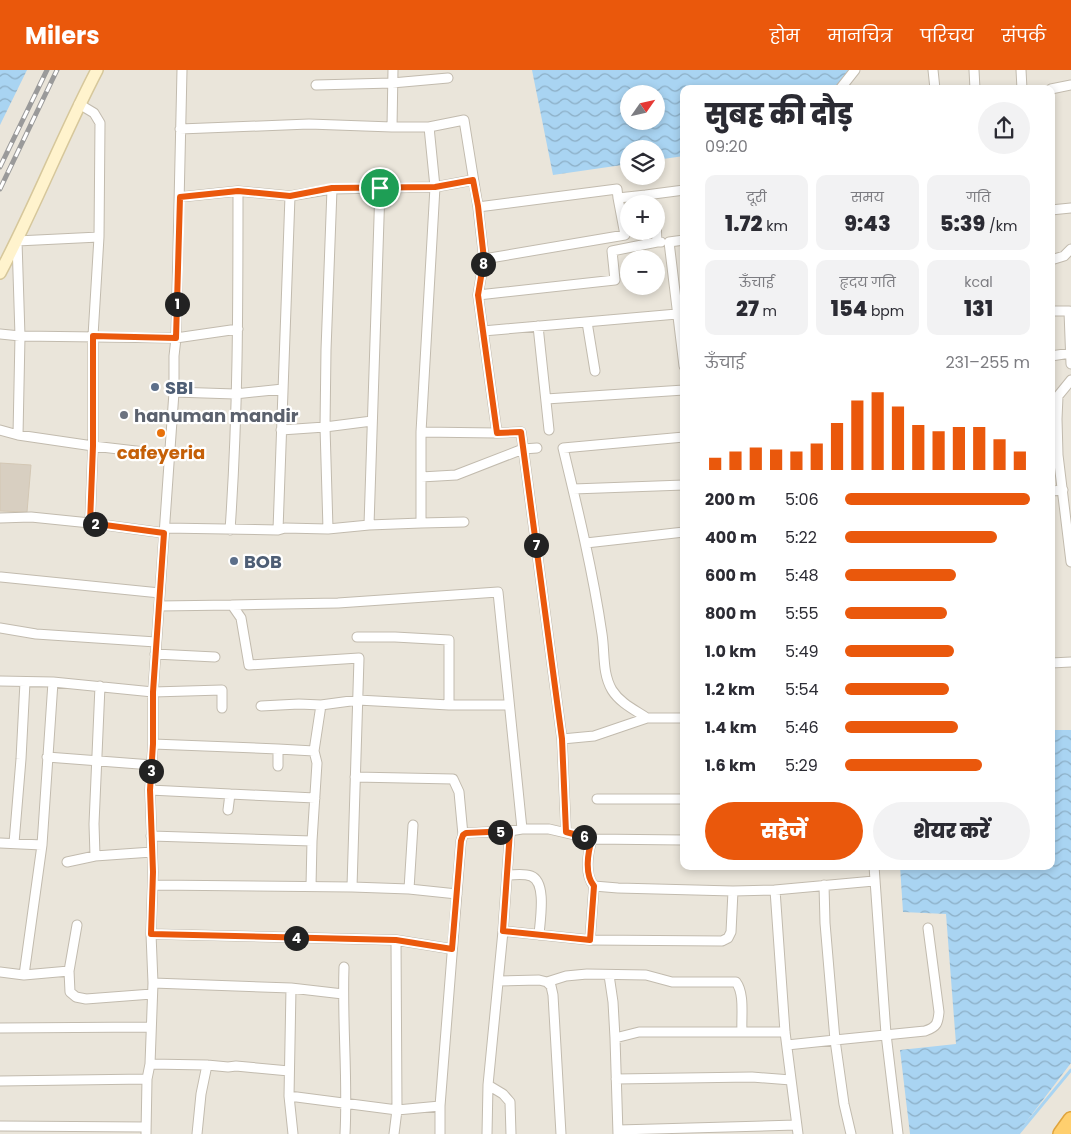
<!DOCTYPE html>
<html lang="hi">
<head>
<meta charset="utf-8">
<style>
	body { margin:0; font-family:Poppins,"Noto Sans Devanagari",sans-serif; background:#f2f2f3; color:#2b2b33; height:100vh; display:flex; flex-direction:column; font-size:19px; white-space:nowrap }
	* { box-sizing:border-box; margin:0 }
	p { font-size:16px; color:#7c7c81 }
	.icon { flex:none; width:28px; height:28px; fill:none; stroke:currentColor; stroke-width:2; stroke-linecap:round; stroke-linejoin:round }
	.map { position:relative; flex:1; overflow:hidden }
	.sheet { position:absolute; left:680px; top:15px; width:375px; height:785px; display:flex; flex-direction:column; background:#fff; border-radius:10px; box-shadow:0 2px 8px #0003 }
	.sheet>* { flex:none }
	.needle { width:32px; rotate:56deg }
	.controls { position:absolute; left:620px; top:15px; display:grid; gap:10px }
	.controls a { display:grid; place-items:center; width:45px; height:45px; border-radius:50%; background:#fff; box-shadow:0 2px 8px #0003; font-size:25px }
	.pin { position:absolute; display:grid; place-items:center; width:42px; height:42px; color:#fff; margin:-21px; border:2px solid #fff; border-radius:50%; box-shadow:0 1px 5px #0007 }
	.km { position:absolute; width:25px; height:25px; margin:-12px; border-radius:50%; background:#222; color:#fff; font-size:14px; line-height:25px; text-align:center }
	.round { display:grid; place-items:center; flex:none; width:52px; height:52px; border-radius:26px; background:#f2f2f3 }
	.headline { display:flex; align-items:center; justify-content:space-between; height:85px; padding:0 25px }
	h1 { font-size:28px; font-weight:800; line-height:38px }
	.stats { display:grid; grid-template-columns:repeat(3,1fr); gap:8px; height:85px; padding:5px 25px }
	.stats div { display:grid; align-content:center; border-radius:10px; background:#f2f2f3; text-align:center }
	.stats b { font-size:21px; font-weight:800 }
	.stats small { font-size:14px; font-weight:400 }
	.stats p { font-size:14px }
	.chart { height:140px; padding:10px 25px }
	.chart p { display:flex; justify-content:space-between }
	.chart svg { width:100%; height:90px; margin-top:5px; stroke:#ea580c; stroke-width:6 }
	.cta { display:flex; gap:10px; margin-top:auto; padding:10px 25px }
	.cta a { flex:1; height:58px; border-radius:30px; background:#ea580c; color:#fff; font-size:20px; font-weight:800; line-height:58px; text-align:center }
	.cta a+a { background:#f2f2f3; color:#2b2b33 }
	ul { padding:0 25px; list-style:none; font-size:16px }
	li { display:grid; grid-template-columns:80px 60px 1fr; align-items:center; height:38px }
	li i { height:12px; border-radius:6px; background:#ea580c }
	header { display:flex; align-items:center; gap:30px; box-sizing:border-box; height:70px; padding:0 25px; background:#ea580c; color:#fff }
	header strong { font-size:24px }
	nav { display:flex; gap:28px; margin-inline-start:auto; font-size:18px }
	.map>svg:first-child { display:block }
	.residential { fill:#eae5da; fill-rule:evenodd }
	.water { fill:url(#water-waves); fill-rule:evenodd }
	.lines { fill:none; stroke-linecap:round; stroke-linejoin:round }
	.stream { stroke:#a9d4f2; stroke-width:3 }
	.building { fill:#d8cfc1; stroke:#d3c7b4 }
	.street-casing { stroke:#c2bbae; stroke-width:11 }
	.secondary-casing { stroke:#d6c79b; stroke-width:14 }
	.highway-casing { stroke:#e0a43c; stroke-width:18 }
	.street { stroke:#fff; stroke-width:9 }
	.secondary { stroke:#fff3cd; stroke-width:11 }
	.highway { stroke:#ffcf6e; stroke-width:15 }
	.rail-casing { stroke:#9a9a9a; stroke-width:5 }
	.rail { stroke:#fff; stroke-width:3; stroke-dasharray:9; stroke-linecap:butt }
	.route-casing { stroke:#fff; stroke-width:10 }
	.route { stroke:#ea580c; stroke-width:6 }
	.service-dot { fill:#5c6f8a; stroke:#fff; stroke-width:2 }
	.worship-dot { fill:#6b7280; stroke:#fff; stroke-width:2 }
	.food-dot { fill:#e8710a; stroke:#fff; stroke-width:2 }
	.labels { text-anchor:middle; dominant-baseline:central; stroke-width:4.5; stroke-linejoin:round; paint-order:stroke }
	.service-label { font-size:18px; font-weight:bold; fill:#4e5e75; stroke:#fff; text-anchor:start }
	.worship-label { font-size:18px; font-weight:bold; fill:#5b616d; stroke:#fff; text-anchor:start }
	.food-label { font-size:18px; font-weight:bold; fill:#c56008; stroke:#fff }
</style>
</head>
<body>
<header>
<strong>Milers</strong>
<nav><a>होम</a><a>मानचित्र</a><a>परिचय</a><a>संपर्क</a></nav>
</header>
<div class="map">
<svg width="1071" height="1064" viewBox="0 0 1071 1064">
	<defs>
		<pattern id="water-waves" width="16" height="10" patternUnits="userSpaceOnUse" patternTransform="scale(1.25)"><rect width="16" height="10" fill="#a9d4f2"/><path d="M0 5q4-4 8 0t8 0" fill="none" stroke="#8caec5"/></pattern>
	</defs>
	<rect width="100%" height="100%" fill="#f6f3ec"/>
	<path class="residential" d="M0 0H1071V1064H0ZM684 19H1051V796H684ZM629 24H656V51H629ZM629 79H656V106H629ZM629 134H656V161H629ZM629 189H656V216H629Z"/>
	<path class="water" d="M0 0H27L0 55Z
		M532 0H849L835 19H684V86L656 90V79H629V94L553 105ZM629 24H656V51H629Z
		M1051 660H1071V993L1017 1064H910L900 980 956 974 946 844 903 842 900 796H1051Z"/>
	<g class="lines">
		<path class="stream" d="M1018 1064 1071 1000"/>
	</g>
	<path class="building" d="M0 393 31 395 27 442 0 441Z"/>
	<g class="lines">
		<defs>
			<path id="street" d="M393 0 392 57H429
				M933 0 935 19
				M974 0 975 19
				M1021 0 1022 19
				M316 15 392 13 448 8
				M840 19 855 0
				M1051 19 1071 15
				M79 34 94 43 100 53 99 167 93 266V376L170 385
				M180 59 309 54 392 57
				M332 119 326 280 325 357 372 351
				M646 125 684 120
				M180 127 238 121 290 126
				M478 137 617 119 618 128 646 125 645 134
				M1051 140 1071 138
				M656 152 657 172H661
				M684 170 669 172 684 296
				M484 189 625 165 618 128
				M1051 190 1064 186 1071 179
				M478 225 615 210 612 181 657 172
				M1051 241H1069L1071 294
				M587 252 595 301
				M538 256 549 360
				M483 261 677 244
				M0 264 20 266 176 268 238 259
				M1051 286 1071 283
				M1071 310 1058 326 1057 349 1058 385 1071 492
				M174 322 235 324 283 319
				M546 329 684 320
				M0 360 18 365 93 376 90 453 164 463
				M281 360 325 357 328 459
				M421 362 497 363
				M18 365 20 266 17 171 99 167
				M421 407 456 405 523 379 537 378
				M573 419 684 415
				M1051 421 1063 420
				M0 448 31 447 90 453
				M421 453 464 452
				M369 455 380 118
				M165 458 278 460 285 458 328 459 369 455 421 453V362L435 117 429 57 464 50 478 137 484 189 478 225 497 363 521 362 562 669 566 762
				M230 460C238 347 238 234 238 121
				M278 460 290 126 332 119 435 117 473 110
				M586 473 684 462
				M1 507 160 523
				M232 535 338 533 498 522 522 759
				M159 536 232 535 241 548 249 595 359 588 352 817
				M0 558 36 564 156 572
				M357 567H395L449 570V635
				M155 584 215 587
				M1051 593 1071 592
				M0 611 53 612 153 622 222 620V638
				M261 636 299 634 321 635 358 630 449 635H509
				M647 648C635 640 620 633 612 620 602 603 605 583 602 564 593 502 578 440 563 378L684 367
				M562 669 594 666 647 648H684
				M153 674 278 679V696
				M278 679 314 681
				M47 687 152 695
				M355 707 453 709 459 722 463 765
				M150 720 230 724 228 740
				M230 724 315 728
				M597 729H684
				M151 766 312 771 311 816
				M592 769C588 782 584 805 594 816L618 818 733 821 775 820
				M312 771 317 693 314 681 321 635
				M0 773 42 775 24 905
				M14 773 21 689 25 612
				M42 775 53 612
				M95 786 94 754 100 616
				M67 792 95 786 152 782
				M874 796 886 964 898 1064
				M507 805C515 805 523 803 531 806 547 812 540 850 539 865
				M153 815 352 817 409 819 413 755
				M409 819 457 824
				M77 855 69 901 70 922 76 927 86 929 152 924
				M503 861 590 870 722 871 728 868 731 862 733 821
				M151 864 396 870 397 1040 289 1026
				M396 870 452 879
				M590 870 594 816
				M344 897C342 953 348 1008 345 1064
				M0 902 24 905 69 901
				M609 905 613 932 615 968
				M498 911 539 910 547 912 551 916 553 925 561 1064
				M547 912 566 906 587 904 646 905 672 912H736C745 924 741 947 742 962
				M153 913 291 918 289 1026 293 1064
				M291 918 343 924
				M0 958 151 957
				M787 975 835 970 825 853 824 815
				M150 994 207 995 228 997 236 996 289 1001
				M616 1009 752 1007 791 1010
				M0 1011 147 1009
				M488 1015 503 1024 510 1032 511 1064
				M0 1056 146 1057
				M618 1060 796 1055
				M146 1064 147 1009 150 994 153 913 151 864 153 802 150 720 153 674V622L174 322V286L176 268 182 0
				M197 1064 201 1024 207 995
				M394 1064 397 1040 440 1036
				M440 1064V1036L461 771 463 765 466 763 510 761 522 759H549L592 769 684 770
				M487 1064 488 1015 503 861 510 761
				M618 1064 615 968 639 962H785
				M798 1064 785 962 775 820 874 811
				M851 1064 844 1034 835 970 925 961C937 957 938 953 939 942L928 858"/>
			<path id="secondary" d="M0 203C35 137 62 67 97 0"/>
			<path id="highway" d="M1061 1064 1071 1050"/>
		</defs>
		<use href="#street" class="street-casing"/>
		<use href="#secondary" class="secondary-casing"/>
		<use href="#highway" class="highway-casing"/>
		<use href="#street" class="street"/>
		<use href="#secondary" class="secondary"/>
		<use href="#highway" class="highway"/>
		<defs>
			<path id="rail" d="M0 97 47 0
				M0 119 57 0"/>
		</defs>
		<use href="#rail" class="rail-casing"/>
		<use href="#rail" class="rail"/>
	</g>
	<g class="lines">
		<defs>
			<path id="route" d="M473 110 478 136 484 189 478 225 497 363 521 362 562 669 566 762 592 769C588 782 584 804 594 816L590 870 503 861 510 761 466 763 463 765 461 771 452 879 396 870 151 864 153 802 150 720 153 674V622L164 463 90 453 93 376V266L176 268 180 127 238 121 290 126 332 118 435 117Z"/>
		</defs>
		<use href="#route" class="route-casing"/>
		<use href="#route" class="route"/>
	</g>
	<g class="service-dot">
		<circle cx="155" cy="317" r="5"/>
		<circle cx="234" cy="491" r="5"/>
	</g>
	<circle class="worship-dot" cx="124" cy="345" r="5"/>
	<circle class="food-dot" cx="161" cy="363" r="5"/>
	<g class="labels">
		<g class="service-label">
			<text x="165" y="317">SBI</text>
			<text x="244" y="491">BOB</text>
		</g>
		<g class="worship-label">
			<text x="134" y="345">hanuman mandir</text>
		</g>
		<g class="food-label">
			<text x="161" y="382">cafeyeria</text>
		</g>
	</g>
</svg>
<div class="controls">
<a><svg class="needle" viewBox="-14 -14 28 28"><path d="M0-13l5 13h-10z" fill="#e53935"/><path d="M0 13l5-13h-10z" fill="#7c7c81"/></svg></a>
<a><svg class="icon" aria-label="layers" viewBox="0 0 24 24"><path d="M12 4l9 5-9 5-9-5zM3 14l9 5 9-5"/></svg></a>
<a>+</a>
<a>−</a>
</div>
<div class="pin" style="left:380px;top:118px;background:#1e9e55"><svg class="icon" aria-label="arrive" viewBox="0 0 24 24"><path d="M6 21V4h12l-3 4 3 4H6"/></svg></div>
<b class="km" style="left:177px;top:234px">1</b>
<b class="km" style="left:95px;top:454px">2</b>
<b class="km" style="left:151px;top:701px">3</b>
<b class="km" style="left:296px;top:868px">4</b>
<b class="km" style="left:500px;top:762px">5</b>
<b class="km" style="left:584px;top:767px">6</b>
<b class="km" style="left:536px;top:475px">7</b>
<b class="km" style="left:483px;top:194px">8</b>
<section class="sheet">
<div class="headline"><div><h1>सुबह की दौड़</h1><p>09:20</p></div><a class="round"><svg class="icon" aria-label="share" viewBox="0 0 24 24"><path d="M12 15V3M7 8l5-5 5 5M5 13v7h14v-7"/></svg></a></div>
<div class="stats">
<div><p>दूरी</p><b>1.72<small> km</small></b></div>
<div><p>समय</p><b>9:43</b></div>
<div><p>गति</p><b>5:39<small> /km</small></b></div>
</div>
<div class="stats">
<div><p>ऊँचाई</p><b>27<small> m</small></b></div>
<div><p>हृदय गति</p><b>154<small> bpm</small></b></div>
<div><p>kcal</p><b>131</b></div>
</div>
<div class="chart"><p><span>ऊँचाई</span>231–255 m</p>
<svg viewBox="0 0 160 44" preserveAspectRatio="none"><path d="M5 44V38M15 44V35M25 44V33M35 44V34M45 44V35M55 44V31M65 44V21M75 44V10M85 44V6M95 44V13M105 44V22M115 44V25M125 44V23M135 44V23M145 44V29M155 44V35"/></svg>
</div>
<ul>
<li><b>200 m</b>5:06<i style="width:100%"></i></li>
<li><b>400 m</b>5:22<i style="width:82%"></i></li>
<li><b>600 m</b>5:48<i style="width:60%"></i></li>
<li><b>800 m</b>5:55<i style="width:55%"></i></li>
<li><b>1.0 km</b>5:49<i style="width:59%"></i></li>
<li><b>1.2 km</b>5:54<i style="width:56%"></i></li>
<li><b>1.4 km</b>5:46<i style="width:61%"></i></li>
<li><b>1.6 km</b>5:29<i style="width:74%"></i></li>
</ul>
<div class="cta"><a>सहेजें</a><a>शेयर करें</a></div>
</section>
</div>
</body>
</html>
